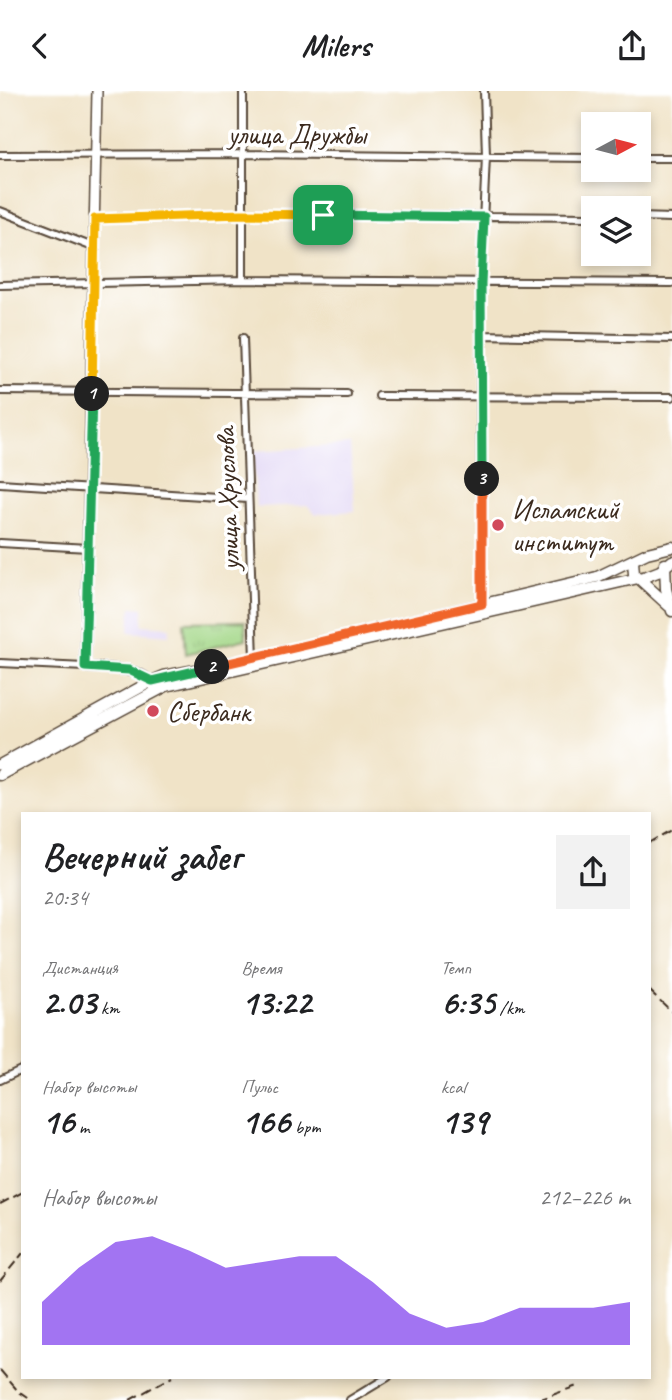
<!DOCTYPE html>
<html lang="ru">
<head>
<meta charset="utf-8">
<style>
	body { margin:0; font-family:Caveat,sans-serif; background:#f2f2f2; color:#202124; height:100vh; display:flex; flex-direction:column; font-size:26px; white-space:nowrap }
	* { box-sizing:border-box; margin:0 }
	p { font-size:23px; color:#757577 }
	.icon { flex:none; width:38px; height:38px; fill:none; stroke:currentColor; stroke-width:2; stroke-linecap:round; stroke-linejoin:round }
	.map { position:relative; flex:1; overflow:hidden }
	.sheet { position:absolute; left:21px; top:721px; width:630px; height:567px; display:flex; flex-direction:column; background:#fff; border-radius:0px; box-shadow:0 4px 10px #0003 }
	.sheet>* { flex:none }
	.needle { width:46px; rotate:83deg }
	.controls { position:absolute; left:581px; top:21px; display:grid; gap:14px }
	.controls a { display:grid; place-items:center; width:70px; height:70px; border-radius:0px; background:#fff; box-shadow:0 4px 10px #0003; font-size:35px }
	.pin { position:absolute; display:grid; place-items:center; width:60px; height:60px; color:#fff; margin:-30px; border-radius:14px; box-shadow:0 4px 10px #0006 }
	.km { position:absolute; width:35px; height:35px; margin:-18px; border-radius:50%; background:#222; color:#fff; font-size:19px; line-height:35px; text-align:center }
	.round { display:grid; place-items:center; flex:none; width:74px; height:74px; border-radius:0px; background:#f2f2f2 }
	.headline { display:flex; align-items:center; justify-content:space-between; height:119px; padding:0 21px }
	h1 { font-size:38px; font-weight:700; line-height:52px }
	.figures { display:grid; grid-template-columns:repeat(3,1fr); gap:10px; height:119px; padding:7px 21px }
	.figures div { display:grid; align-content:center }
	.figures b { font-size:35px; font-weight:700 }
	.figures small { font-size:19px; font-weight:400 }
	.figures p { font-size:19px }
	.chart { height:196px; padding:14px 21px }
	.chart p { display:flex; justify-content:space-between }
	.chart svg { width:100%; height:126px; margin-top:7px; fill:#7c3aed; opacity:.7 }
	header { display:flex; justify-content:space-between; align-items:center; height:91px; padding:0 21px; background:#fff; font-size:32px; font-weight:700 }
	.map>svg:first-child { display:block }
	.built { fill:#e0d4f4 }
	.grass { fill:url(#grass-tufts); stroke:#6f8052; stroke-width:2 }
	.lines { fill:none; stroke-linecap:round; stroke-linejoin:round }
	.street-casing { stroke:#564637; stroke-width:10 }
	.secondary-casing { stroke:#564637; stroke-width:12 }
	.primary-casing { stroke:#564637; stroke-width:13 }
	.street { stroke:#fff; stroke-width:6 }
	.secondary { stroke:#fff; stroke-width:9 }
	.primary { stroke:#fff; stroke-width:10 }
	.rail { stroke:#3b2a1e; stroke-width:2; stroke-dasharray:10 5; stroke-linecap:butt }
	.split-1-casing { stroke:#fff; stroke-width:14 }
	.split-2-casing { stroke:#fff; stroke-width:14 }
	.split-3-casing { stroke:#fff; stroke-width:14 }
	.split-4-casing { stroke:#fff; stroke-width:14 }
	.split-1 { stroke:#f5b400; stroke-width:9 }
	.split-2 { stroke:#22a559; stroke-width:9 }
	.split-3 { stroke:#f0652b; stroke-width:9 }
	.split-4 { stroke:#22a559; stroke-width:9 }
	.poi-dot { fill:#d1495b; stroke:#fff; stroke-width:2.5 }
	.labels { text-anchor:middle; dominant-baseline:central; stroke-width:7; stroke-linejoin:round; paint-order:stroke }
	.street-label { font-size:28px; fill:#3b2a1e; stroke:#fff }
	.poi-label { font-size:28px; fill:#3b2a1e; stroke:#fff; text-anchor:start }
</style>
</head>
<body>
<header><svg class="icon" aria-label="back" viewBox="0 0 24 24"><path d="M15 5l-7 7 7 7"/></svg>Milers<svg class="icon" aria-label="share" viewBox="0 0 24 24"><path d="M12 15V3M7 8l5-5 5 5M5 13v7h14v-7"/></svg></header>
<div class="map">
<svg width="672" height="1309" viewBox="0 0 672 1309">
	<defs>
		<pattern id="grass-tufts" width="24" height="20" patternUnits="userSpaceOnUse" patternTransform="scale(1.75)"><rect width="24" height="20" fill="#a3d787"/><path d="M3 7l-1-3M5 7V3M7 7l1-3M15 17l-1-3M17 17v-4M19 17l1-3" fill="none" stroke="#8db974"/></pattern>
	</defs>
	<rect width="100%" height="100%" fill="#fff"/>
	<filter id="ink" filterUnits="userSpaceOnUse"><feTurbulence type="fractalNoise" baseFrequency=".0143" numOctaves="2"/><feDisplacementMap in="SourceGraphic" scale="14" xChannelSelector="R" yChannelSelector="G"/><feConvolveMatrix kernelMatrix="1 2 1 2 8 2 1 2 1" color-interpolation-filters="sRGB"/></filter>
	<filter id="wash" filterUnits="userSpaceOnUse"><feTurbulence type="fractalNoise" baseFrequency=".00686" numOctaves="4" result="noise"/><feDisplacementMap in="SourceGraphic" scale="28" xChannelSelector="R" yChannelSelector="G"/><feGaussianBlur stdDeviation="1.57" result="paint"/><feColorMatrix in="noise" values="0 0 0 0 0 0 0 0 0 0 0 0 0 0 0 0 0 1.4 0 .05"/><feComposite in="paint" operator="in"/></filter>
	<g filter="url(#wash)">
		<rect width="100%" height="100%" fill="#f0e3c7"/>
		<path class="built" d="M350 354 355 420 316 423 307 414 256 416 253 360Z
			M131 516 143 517 142 534 170 536 169 544 129 541Z"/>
		<path class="grass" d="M245 530 246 548 186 563 184 531Z"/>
	</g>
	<g filter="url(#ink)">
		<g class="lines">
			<defs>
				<path id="street" d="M0 64 243 63 593 67
					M639 67H672
					M0 120 93 156
					M639 126 672 127
					M95 128 241 123 593 126
					M243 189V0
					M0 194 243 189 672 192
					M481 244 672 248
					M243 247 254 568
					M0 300 347 303
					M379 305 672 306
					M0 392 248 408
					M0 452 88 457
					M482 513 480 304 481 176 486 65 484 0
					M0 572 85 576
					M0 989 23 978
					M350 1309 388 1286"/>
				<path id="secondary" d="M97 0 85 576C109 578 145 574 156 599"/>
				<path id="primary" d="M633 470 634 483 669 515
					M665 473 666 498 672 520
					M0 674 152 590 164 585 254 568 597 486 647 462 672 456
					M0 684 166 595 647 485 660 480 672 470"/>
			</defs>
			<use href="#street" class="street-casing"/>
			<use href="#secondary" class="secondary-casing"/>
			<use href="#primary" class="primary-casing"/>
			<use href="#street" class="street"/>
			<use href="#secondary" class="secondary"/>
			<use href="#primary" class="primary"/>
			<path class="rail" d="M649 752 672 739
				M649 899 672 921
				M0 1113 23 1101
				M0 1190 23 1162
				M0 1279 18 1300 31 1309
				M130 1309 172 1286
				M538 1309 580 1294"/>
		</g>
	</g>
	<g class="lines" filter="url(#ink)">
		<defs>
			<path id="split-1" d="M92 303 95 128 242 123 323 124"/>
			<path id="split-2" d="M92 303 85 576 129 579 152 590 212 576"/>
			<path id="split-3" d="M212 576 482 513V388"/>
			<path id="split-4" d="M323 124 484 126 481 192 482 388"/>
		</defs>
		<use href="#split-1" class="split-1-casing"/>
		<use href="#split-2" class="split-2-casing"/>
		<use href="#split-3" class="split-3-casing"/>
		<use href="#split-4" class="split-4-casing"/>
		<use href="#split-1" class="split-1"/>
		<use href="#split-2" class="split-2"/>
		<use href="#split-3" class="split-3"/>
		<use href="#split-4" class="split-4"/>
	</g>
	<g class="poi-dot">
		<circle cx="498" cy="434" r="7"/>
		<circle cx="153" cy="620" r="7"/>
	</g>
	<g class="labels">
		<g class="street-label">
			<text x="297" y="43">улица Дружбы</text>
			<text transform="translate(227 408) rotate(-92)">улица Хруслова</text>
		</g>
		<g class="poi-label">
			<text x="512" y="418">Исламский<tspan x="512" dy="32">институт</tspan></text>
			<text x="167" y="620">Сбербанк</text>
		</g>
	</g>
</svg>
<div class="controls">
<a><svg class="needle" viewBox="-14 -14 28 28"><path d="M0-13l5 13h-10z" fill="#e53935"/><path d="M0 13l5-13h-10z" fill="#757577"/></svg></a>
<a><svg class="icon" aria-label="layers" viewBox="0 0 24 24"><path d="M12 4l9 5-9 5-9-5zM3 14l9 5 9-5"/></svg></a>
</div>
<div class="pin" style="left:323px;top:124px;background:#1e9e55"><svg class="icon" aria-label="arrive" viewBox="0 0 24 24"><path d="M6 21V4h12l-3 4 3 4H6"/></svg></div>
<b class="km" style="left:92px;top:303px">1</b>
<b class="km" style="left:212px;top:576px">2</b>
<b class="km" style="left:482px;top:388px">3</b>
<section class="sheet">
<div class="headline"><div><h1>Вечерний забег</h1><p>20:34</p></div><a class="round"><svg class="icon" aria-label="share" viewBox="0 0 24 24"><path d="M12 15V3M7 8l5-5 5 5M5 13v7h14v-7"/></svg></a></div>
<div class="figures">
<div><p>Дистанция</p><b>2.03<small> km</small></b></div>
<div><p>Время</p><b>13:22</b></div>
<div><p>Темп</p><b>6:35<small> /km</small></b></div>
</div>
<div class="figures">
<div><p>Набор высоты</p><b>16<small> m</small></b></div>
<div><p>Пульс</p><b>166<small> bpm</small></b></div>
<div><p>kcal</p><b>139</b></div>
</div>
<div class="chart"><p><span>Набор высоты</span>212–226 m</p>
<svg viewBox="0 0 160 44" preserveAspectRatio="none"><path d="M0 44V29L10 17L20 8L30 6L40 11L50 17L60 15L70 13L80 13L90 22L100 33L110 38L120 36L130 31L140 31L150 31L160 29V44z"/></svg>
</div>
</section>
</div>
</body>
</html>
